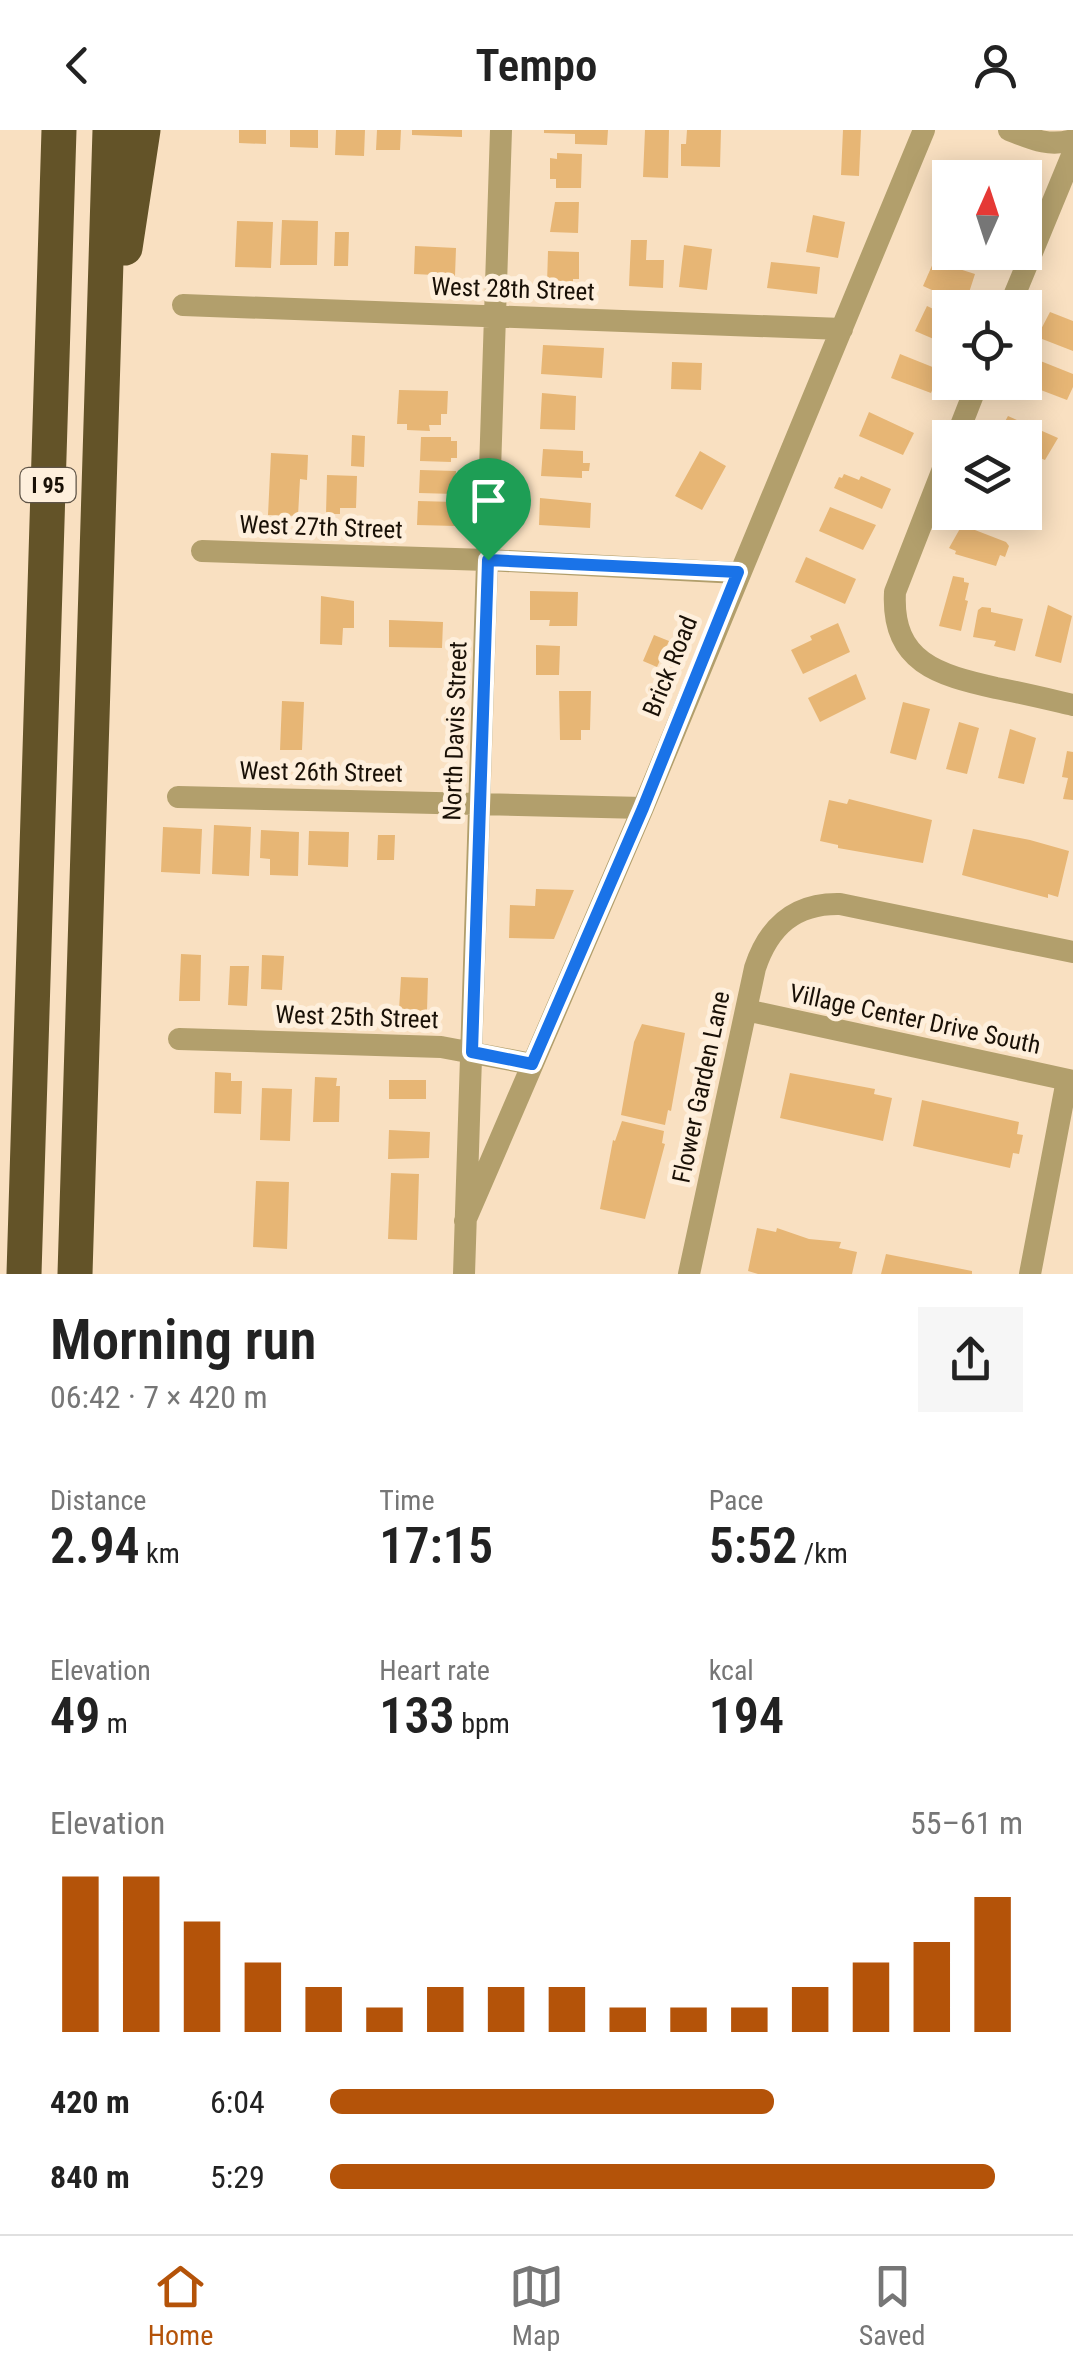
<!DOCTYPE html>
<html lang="en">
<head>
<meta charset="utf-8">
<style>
	body { margin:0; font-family:"Roboto Condensed",sans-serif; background:#f6f6f6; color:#222; height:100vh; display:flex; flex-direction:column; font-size:38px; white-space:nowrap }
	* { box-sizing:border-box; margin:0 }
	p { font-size:32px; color:#767676 }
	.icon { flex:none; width:55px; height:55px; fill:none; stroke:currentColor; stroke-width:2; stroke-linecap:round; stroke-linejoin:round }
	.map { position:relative; height:1144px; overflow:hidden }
	.sheet { display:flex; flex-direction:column; background:#fff; flex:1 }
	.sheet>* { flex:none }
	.needle { width:65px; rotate:3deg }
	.tools { position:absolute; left:932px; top:30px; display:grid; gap:20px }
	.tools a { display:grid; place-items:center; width:110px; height:110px; border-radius:0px; background:#fff; box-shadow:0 5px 25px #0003; font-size:50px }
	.pin { position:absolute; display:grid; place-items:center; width:85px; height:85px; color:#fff; margin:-102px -42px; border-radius:50% 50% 50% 0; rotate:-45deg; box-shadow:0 0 10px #0007 }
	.pin .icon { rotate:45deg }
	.round { display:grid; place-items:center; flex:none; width:105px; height:105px; border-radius:0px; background:#f6f6f6 }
	.overview { display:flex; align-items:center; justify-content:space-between; height:170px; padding:0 50px }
	h1 { font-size:55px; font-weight:600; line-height:75px }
	.stats { display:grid; grid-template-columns:repeat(3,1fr); gap:15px; height:170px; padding:10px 50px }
	.stats div { display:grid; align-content:center }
	.stats b { font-size:50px; font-weight:600 }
	.stats small { font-size:28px; font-weight:400 }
	.stats p { font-size:28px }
	.chart { height:280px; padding:20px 50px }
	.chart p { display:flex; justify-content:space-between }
	.chart svg { width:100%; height:180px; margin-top:10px; stroke:#b45309; stroke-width:6 }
	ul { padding:0 50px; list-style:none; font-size:32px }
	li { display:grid; grid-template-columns:160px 120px 1fr; align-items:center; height:75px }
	li i { height:25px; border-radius:12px; background:#b45309 }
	header { display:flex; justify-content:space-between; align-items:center; height:130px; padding:0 50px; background:#fff; font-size:45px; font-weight:600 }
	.menu { display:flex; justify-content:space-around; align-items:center; height:140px; border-top:2px solid #e0e0e0; background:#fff; font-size:28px; color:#767676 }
	.menu a { display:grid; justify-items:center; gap:5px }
	.menu .active { color:#b45309 }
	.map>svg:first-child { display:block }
	.building { fill:#e7b675 }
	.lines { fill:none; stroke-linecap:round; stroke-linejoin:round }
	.minor { stroke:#b29f6c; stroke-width:22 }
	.highway { stroke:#635328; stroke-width:35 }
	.route-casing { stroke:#fff; stroke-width:20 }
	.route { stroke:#1a73e8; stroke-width:12 }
	.labels { text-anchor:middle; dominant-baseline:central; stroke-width:10; stroke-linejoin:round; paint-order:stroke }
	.shield { fill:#feefdc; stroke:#5e5346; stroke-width:2.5 }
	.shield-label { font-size:22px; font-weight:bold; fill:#191006 }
	.street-label { font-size:25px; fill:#191006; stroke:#feefdc }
</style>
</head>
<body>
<header><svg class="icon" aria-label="back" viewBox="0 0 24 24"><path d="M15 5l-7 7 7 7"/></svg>Tempo<svg class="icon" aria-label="person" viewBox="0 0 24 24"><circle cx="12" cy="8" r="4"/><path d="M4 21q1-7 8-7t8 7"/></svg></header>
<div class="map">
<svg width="1073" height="1144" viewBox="0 0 1073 1144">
	<rect width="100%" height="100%" fill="#f9e0c1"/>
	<path class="building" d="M239 0H266V14L239 13Z
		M290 0H318V18L290 17Z
		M336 0H365L364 26 335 25Z
		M377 0H401L400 20H376Z
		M412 0H462V7L412 5Z
		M544 0H608L607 15 575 14V4L544 3Z
		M645 0H669L668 48 643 47Z
		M687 0H721L720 37 681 36V14H686Z
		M843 0H861L859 46 841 45Z
		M557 23 582 24 581 58H556V49H550V28L557 29Z
		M976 32 1010 48H969Z
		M555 72H579L578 103 550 102Z
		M813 85 845 92 838 128 806 122Z
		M282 90 318 91 317 135H280Z
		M237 91 273 92 271 138 235 137Z
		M335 102H349L348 136H334Z
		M631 110H647L646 130H664L663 158 629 156Z
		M684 115 712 119 707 160 679 157Z
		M415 116 456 118 455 146 414 144Z
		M548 121 579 122V149H573V155L547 154Z
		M934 131 975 144 965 175 923 156Z
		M771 132 820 137 817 164 767 158Z
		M927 176 950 187V216L915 201Z
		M1050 182 1073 191V221L1037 207Z
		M543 215 604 218 602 248 541 244Z
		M900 224 940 240 931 263 891 248Z
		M1028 226 1073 244V257L1067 270 1025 254Z
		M672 232 702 233 701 260 671 259Z
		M399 260 448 261 447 284H441V295H429L430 301 407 300V294H397Z
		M542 263 576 266 575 300 540 299Z
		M869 282 914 303 903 325 859 306Z
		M1008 286 1058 308 1045 330 1025 322V308H996Z
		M352 305 365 306 364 337 351 336Z
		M421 307H451V311H457V328H451V332L420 331Z
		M543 319 583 321V333H590L589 341H582V348L541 346Z
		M700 321 726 336 702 380 675 366Z
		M271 323 308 325 307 350 300 349 298 386 268 385Z
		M420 340 456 341 455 364 419 363Z
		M844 344 859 350 861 346 891 359 882 379 834 358 839 347 842 348Z
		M327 345 357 346 356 378H340V384H326Z
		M540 368 591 373 590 398 539 395Z
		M418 371 456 372 455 396 417 395Z
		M830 377 876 395 863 420 819 401Z
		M962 395 1006 412 1009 416 1005 427 1000 425 996 436 955 424 956 421 949 418Z
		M806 427 856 449 845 474 795 452Z
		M953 446 964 448V452L969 453 965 470 968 471 961 501 939 496Z
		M530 461 578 462 577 496H549L550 490H530Z
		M321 466 354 471V498H343L342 515 320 514Z
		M1048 475 1072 486 1061 533 1035 526Z
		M982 477 991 478V482L1023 489 1015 521 994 516 996 511 973 507 978 480Z
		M389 490 443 492 442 518 389 517Z
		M838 493 850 522 803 544 791 520 812 510 810 506Z
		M654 505 669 511 657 537 643 531Z
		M536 515 560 516 559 545H536Z
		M856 544 866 569 820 592 808 568Z
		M559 561H591L590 600H581V610H560Z
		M282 571 304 572 302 620H280Z
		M903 572 930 579 916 630 890 623Z
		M959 592 979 598 967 644 946 639Z
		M1010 599 1036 608 1024 654 998 648Z
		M1067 621 1073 622V670L1063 669 1068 648 1062 647Z
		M849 669 932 690 923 733 838 718V715L820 711 829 670 847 674Z
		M214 695 251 697 249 746 212 744Z
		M163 697 202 699 200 744 161 742Z
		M973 699 1030 710 1069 721 1058 767 1048 764V768L962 745Z
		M261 700 299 702 298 746 270 745V729L260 728Z
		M309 701 349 702 348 737 308 735Z
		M378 705H395L394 730H377Z
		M536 759 574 760 554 809 509 808 510 775 535 776Z
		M181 824 201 825 200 871H179Z
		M262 825 284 826 282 860 261 859Z
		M230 836H249L247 876 228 875Z
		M401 847 428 848 427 881 399 880Z
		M642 894 685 903 671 981 668 980 665 995 621 985 634 912Z
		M215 942 231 943V951H242L241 984 214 983Z
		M790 943 875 959 874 964 892 968 883 1011 780 988Z
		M315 947 337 948 336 956H340L339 992H313Z
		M389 950H426V969H389Z
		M262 958 292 959 290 1011 260 1010Z
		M922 970 1019 992 1017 1004 1023 1005 1019 1024 1013 1023 1010 1038 913 1016Z
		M622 991 664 1001 662 1013 665 1014 645 1089 600 1079 613 1010 615 1011Z
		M389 1000 430 1002 429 1028 388 1029Z
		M391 1043 419 1044 417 1110 388 1109Z
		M256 1051 289 1052 287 1119 253 1117Z
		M757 1098 776 1102 777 1098 809 1109 841 1112 839 1118 857 1122 852 1144H758L748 1141Z
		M886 1124 972 1141V1144H881Z"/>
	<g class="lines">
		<path class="minor" d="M1009 0C1032 9 1048 17 1073 10
			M183 175 842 199
			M1009 178 1073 23
			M956 308 978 252
			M950 321 895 462C891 533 939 545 996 558 1022 563 1047 569 1073 575
			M202 421 487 430 738 443
			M178 667 643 678
			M746 880 1073 951
			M179 909 441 917 532 934
			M465 1091 643 678 924 0
			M464 1144 501 0
			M689 1144 755 838C769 796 795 773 840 774L1073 822
			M1030 1144 1067 950"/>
		<path class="highway" d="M125 118 143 0
			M24 1144 59 0
			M75 1144 110 0"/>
	</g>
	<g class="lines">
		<defs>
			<path id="route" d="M488 430 738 442 643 678 532 934 472 922Z"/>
		</defs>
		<use href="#route" class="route-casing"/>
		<use href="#route" class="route"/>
	</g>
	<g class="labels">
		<rect class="shield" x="20.5" y="338" width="55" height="34" rx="8"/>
		<g class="shield-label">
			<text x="48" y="355">I 95</text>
		</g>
		<g class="street-label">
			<text transform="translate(513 159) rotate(2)">West 28th Street</text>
			<text transform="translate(321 397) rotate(2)">West 27th Street</text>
			<text transform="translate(670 536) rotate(-68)">Brick Road</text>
			<text transform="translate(455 601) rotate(-88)">North Davis Street</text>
			<text transform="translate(321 642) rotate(1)">West 26th Street</text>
			<text transform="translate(357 887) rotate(2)">West 25th Street</text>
			<text transform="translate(915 889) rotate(12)">Village Center Drive South</text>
			<text transform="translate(701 957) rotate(-78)">Flower Garden Lane</text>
		</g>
	</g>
</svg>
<div class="tools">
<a><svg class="needle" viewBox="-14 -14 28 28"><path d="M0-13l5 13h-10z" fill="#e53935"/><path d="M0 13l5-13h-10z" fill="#767676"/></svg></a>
<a><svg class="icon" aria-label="locate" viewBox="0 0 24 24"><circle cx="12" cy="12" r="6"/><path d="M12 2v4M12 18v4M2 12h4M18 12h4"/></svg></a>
<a><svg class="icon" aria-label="layers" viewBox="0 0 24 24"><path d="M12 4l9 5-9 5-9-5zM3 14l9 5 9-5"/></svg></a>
</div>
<div class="pin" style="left:488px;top:430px;background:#1e9e55"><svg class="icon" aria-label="arrive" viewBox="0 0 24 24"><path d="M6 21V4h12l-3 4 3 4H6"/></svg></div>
</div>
<section class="sheet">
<div class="overview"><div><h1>Morning run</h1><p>06:42 · 7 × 420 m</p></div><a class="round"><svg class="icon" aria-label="share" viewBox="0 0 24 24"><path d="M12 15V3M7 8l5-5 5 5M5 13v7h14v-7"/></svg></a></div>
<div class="stats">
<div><p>Distance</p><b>2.94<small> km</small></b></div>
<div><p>Time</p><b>17:15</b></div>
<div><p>Pace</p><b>5:52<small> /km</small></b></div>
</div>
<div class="stats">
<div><p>Elevation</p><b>49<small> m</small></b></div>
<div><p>Heart rate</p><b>133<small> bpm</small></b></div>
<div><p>kcal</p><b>194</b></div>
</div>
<div class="chart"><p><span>Elevation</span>55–61 m</p>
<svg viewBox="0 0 160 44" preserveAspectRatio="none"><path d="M5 44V6M15 44V6M25 44V17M35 44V27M45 44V33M55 44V38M65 44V33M75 44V33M85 44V33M95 44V38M105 44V38M115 44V38M125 44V33M135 44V27M145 44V22M155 44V11"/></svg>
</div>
<ul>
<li><b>420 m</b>6:04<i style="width:64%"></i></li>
<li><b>840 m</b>5:29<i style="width:96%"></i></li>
</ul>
</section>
<nav class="menu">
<a class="active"><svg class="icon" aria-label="home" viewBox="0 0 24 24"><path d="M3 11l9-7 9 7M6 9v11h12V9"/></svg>Home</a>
<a><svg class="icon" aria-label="map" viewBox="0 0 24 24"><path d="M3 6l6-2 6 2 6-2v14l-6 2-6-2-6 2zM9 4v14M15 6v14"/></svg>Map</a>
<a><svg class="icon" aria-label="saved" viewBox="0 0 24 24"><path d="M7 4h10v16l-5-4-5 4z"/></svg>Saved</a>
</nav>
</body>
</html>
